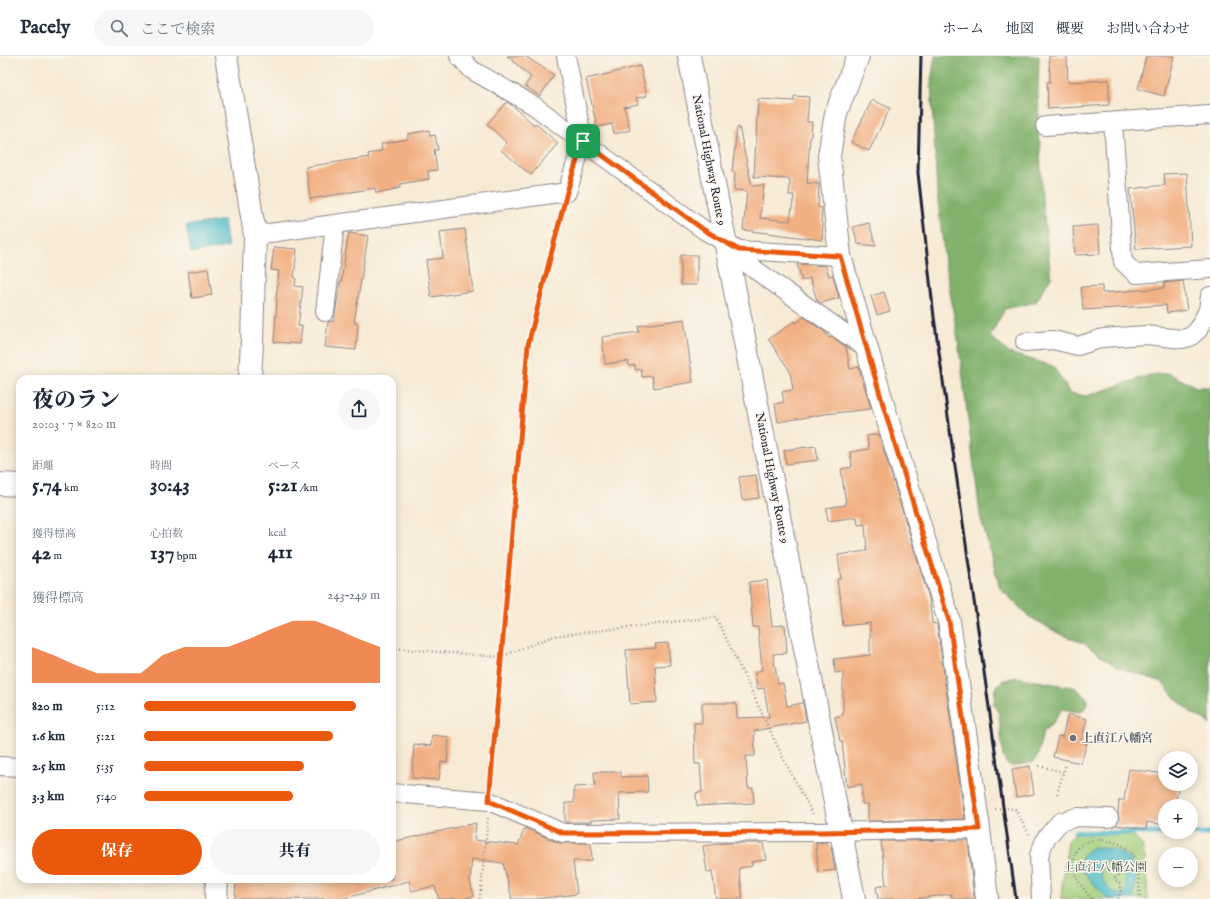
<!DOCTYPE html>
<html lang="ja">
<head>
<meta charset="utf-8">
<style>
	body { margin:0; font-family:"IM FELL English","Noto Serif JP",serif; background:#f6f6f7; color:#1f2937; height:100vh; display:flex; flex-direction:column; font-size:15px; white-space:nowrap }
	* { box-sizing:border-box; margin:0 }
	p { font-size:13px; color:#747a83 }
	.icon { flex:none; width:22px; height:22px; fill:none; stroke:currentColor; stroke-width:2; stroke-linecap:round; stroke-linejoin:round }
	.map { position:relative; flex:1; overflow:hidden }
	.details { position:absolute; left:16px; top:319px; width:380px; height:508px; display:flex; flex-direction:column; background:#fff; border-radius:12px; box-shadow:0 2px 10px #0003 }
	.details>* { flex:none }
	.controls { position:absolute; left:1158px; top:695px; display:grid; gap:8px }
	.controls a { display:grid; place-items:center; width:40px; height:40px; border-radius:50%; background:#fff; box-shadow:0 2px 10px #0003; font-size:20px }
	.pin { position:absolute; display:grid; place-items:center; width:34px; height:34px; color:#fff; margin:-17px; border-radius:8px; box-shadow:0 2px 6px #0006 }
	.round { display:grid; place-items:center; flex:none; width:42px; height:42px; border-radius:21px; background:#f6f6f7 }
	.summary { display:flex; align-items:center; justify-content:space-between; height:68px; padding:0 16px }
	h1 { font-size:22px; font-weight:800; line-height:30px }
	.stats { display:grid; grid-template-columns:repeat(3,1fr); gap:6px; height:68px; padding:4px 16px }
	.stats div { display:grid; align-content:center }
	.stats b { font-size:20px; font-weight:800 }
	.stats small { font-size:11px; font-weight:400 }
	.stats p { font-size:11px }
	.chart { height:112px; padding:8px 16px }
	.chart p { display:flex; justify-content:space-between }
	.chart svg { width:100%; height:72px; margin-top:4px; fill:#ea580c; opacity:.7 }
	.action { display:flex; gap:8px; margin-top:auto; padding:8px 16px }
	.action a { flex:1; height:46px; border-radius:24px; background:#ea580c; color:#fff; font-size:16px; font-weight:800; line-height:46px; text-align:center }
	.action a+a { background:#f6f6f7; color:#1f2937 }
	ul { padding:0 16px; list-style:none; font-size:13px }
	li { display:grid; grid-template-columns:64px 48px 1fr; align-items:center; height:30px }
	li i { height:10px; border-radius:5px; background:#ea580c }
	header { display:flex; align-items:center; gap:24px; box-sizing:border-box; height:56px; padding:0 20px; background:#fff; border-bottom:1px solid #e0e1e3 }
	header strong { font-size:19px }
	nav { display:flex; gap:22px; margin-inline-start:auto; font-size:14px }
	.search { width:280px; height:36px; background:#f6f6f7; display:flex; align-items:center; gap:10px; box-sizing:border-box; padding:0 14px; border-radius:22px; color:#747a83; font-size:15px }
	.map>svg:first-child { display:block }
	.green { fill:#a2ce7b; stroke:#62785b }
	.forest { fill:#81b16b; stroke:#526a53 }
	.water { fill:#4cb9c8; stroke:#376e82; fill-rule:evenodd }
	.lines { fill:none; stroke-linecap:round; stroke-linejoin:round }
	.stream { stroke:#4cb9c8; stroke-width:5 }
	.building { fill:#f1b083 }
	.minor-casing { stroke:#8c8688; stroke-width:20 }
	.tertiary-casing { stroke:#8c8688; stroke-width:24 }
	.secondary-casing { stroke:#8c8688; stroke-width:24 }
	.trunk-casing { stroke:#8c8688; stroke-width:24 }
	.path { stroke:#8c8688; stroke-width:2.5; stroke-dasharray:1 3; stroke-linecap:butt }
	.minor { stroke:#fff; stroke-width:18 }
	.tertiary { stroke:#fff; stroke-width:22 }
	.secondary { stroke:#fff; stroke-width:22 }
	.trunk { stroke:#fff; stroke-width:22 }
	.rail { stroke:#22223b; stroke-width:3 }
	.route-casing { stroke:#fff; stroke-width:8 }
	.route { stroke:#ea580c; stroke-width:5 }
	.worship-dot { fill:#6b7280; stroke:#fbf7ec; stroke-width:1.5 }
	.labels { text-anchor:middle; dominant-baseline:central; stroke-width:3; stroke-linejoin:round; paint-order:stroke }
	.street-label { font-size:12px; fill:#22223b; stroke:#fbf7ec }
	.worship-label { font-size:12px; font-weight:bold; fill:#5b616d; stroke:#fbf7ec; text-anchor:start }
	.park-label { font-size:12px; fill:#48564e; stroke:#fbf7ec }
</style>
</head>
<body>
<header>
<strong>Pacely</strong>
<div class="search"><svg class="icon" aria-label="search" viewBox="0 0 24 24"><circle cx="10" cy="10" r="6"/><path d="M15 15l6 6"/></svg>ここで検索</div>
<nav><a>ホーム</a><a>地図</a><a>概要</a><a>お問い合わせ</a></nav>
</header>
<div class="map">
<svg width="1210" height="843" viewBox="0 0 1210 843">
	<rect width="100%" height="100%" fill="#fbf7ec"/>
	<filter id="ink" filterUnits="userSpaceOnUse"><feTurbulence type="fractalNoise" baseFrequency=".025" numOctaves="2"/><feDisplacementMap in="SourceGraphic" scale="8" xChannelSelector="R" yChannelSelector="G"/><feConvolveMatrix kernelMatrix="1 2 1 2 8 2 1 2 1" color-interpolation-filters="sRGB"/></filter>
	<filter id="wash" filterUnits="userSpaceOnUse"><feTurbulence type="fractalNoise" baseFrequency=".012" numOctaves="4" result="noise"/><feDisplacementMap in="SourceGraphic" scale="16" xChannelSelector="R" yChannelSelector="G"/><feGaussianBlur stdDeviation="0.9" result="paint"/><feColorMatrix in="noise" values="0 0 0 0 0 0 0 0 0 0 0 0 0 0 0 0 0 1.4 0 .05"/><feComposite in="paint" operator="in"/></filter>
	<g filter="url(#wash)">
		<rect width="100%" height="100%" fill="#f7ead5"/>
		<path class="green" d="M1075 778 1131 779 1142 789 1145 802 1148 843H1061L1062 832 1068 785Z"/>
		<path class="forest" d="M935 0H1039L1038 37 1042 142 1051 221 1036 246 1005 253 990 280 1009 297 1053 310 1070 337 1086 340 1150 319 1168 317 1196 331H1210V669L1207 665 1192 657 1175 642 1162 626 1117 611 1085 588 1058 577 1028 560 1000 532 980 459 958 284 945 206 937 137 931 25Z
			M1016 621 1076 632 1087 642V650L1080 656 1062 653 1052 668 1043 675 1038 699 1034 706 1013 710 1007 708 1003 701 999 658 994 649 995 632 1002 625Z"/>
		<path class="water" d="M224 164 228 191 191 197 186 170Z
			M1093 791C1109 792 1130 795 1135 814 1137 823 1134 834 1133 843H1108C1095 829 1065 806 1093 791ZM1109 806C1121 808 1128 823 1126 834L1121 839C1107 835 1097 822 1102 808Z"/>
		<g class="lines">
			<path class="stream" d="M1075 776 1210 778"/>
		</g>
		<g id="blocks">
			<path class="building" d="M507 0H525L554 19 540 40 525 30 531 21Z
				M1049 0H1067L1068 26 1109 24V49L1048 53 1047 26H1050Z
				M1146 0H1174L1164 40 1138 33Z
				M640 10 647 40 636 42 638 48 624 51 630 74 614 78 612 68 597 71 586 23Z
				M794 40 809 41 807 66H812L811 80H810L807 127 819 128 818 151 822 152 821 167 823 168 822 184 743 174 747 135 734 134 735 116H732L737 72 739 71 752 130 764 129 760 162 790 165 794 139H789L790 123 754 121 758 43 794 45Z
				M872 44 890 52 869 95 851 86Z
				M507 46 513 50 534 69 535 67 558 87 531 119 501 94 507 87 487 68Z
				M429 74 430 80 435 79 438 94H434L437 114 428 115 429 123 400 128V132L376 137 375 132 310 143 306 111 369 101 368 98 382 95 381 88 408 83V78Z
				M1187 117 1191 190 1136 193 1130 133 1165 129 1164 118Z
				M869 167 876 190 858 188 853 171Z
				M1098 169 1100 198 1075 199 1073 171Z
				M465 173 473 235 431 241 426 204 443 202 440 176Z
				M349 177 368 180 354 267 358 268 356 294 325 291 328 266 334 265 340 226H341Z
				M274 191 297 193 294 221 296 222 295 230 303 231 298 270H302L300 288 274 286 277 244H276L279 215 271 214Z
				M681 199H697V229H681Z
				M797 208 826 210 829 220 833 219 839 242 821 247 817 244 810 222 802 225Z
				M208 213 212 239 192 242 188 216Z
				M1183 225 1187 254 1167 257 1166 249 1083 254 1081 231 1102 230V237L1164 232V227Z
				M884 236 890 255 877 259 871 240Z
				M804 261 825 276 829 282 832 281 846 291 850 313 859 311 871 353 825 358 778 366 775 348 784 346 782 336 793 334 790 315 768 283 795 265 796 267Z
				M684 263 693 326 654 332 652 320 642 321 641 313 635 314V309L629 310 628 305 605 308 602 281 639 276 638 270Z
				M879 378 929 542 932 567 937 568 944 619V627H945L965 763 868 765V748H862V728L847 731 842 685H840L835 661 843 659V616L835 617 834 603 870 599V567L843 570 840 537H839L837 523H841L838 499 867 495 865 468 858 469 857 461 828 465 826 452 846 449 841 413 852 411 850 396 869 393 867 380Z
				M816 390 818 404 786 408 784 394Z
				M756 419 759 442 742 444 739 421Z
				M767 524 772 570 785 569 787 597 773 598 778 628 783 627 787 650 803 647 806 665 754 675 755 700H746L748 732H753L754 747 697 750 696 737 702 736 700 708H695L694 667H702V647H736L737 662 769 661 764 632 757 633 755 616 762 614 758 571H753L749 526Z
				M668 587 670 609 655 610 657 646 630 648 626 594 656 592 655 588Z
				M1068 658 1087 663 1081 686 1087 687 1081 707 1053 701 1058 680 1062 681Z
				M432 679 449 681 447 707 441 706 439 724 412 722 414 688 431 690Z
				M1030 710 1034 738 1016 741 1012 713Z
				M1129 713 1165 718V728H1179L1175 750H1165V769L1147 766 1146 773 1116 769 1119 763 1118 756 1119 744H1124Z
				M594 716H621V721L647 720 648 736 619 737 620 763 591 764V766H565V747H574V731L595 730Z
				M476 767 474 784 518 789 525 772 559 787H591L592 805H573L577 838 537 843H512L503 807 472 803 470 825 474 840 463 843H439L435 830 412 835 409 825 342 843H235L236 823H392V786Z
				M968 784 974 843H952V838L915 843H878L876 831 886 829 881 785Z
				M825 786 831 791 835 814 818 816 816 787Z
				M726 787H763L766 804 751 806 752 810 739 812 743 843H716L712 815 707 816 703 790Z"/>
		</g>
	</g>
	<g filter="url(#ink)">
		<use href="#blocks" fill-opacity="0" stroke="#8c8688" stroke-width="1"/>
		<g class="lines">
			<defs>
				<path id="minor" d="M459 0 472 14 533 49 704 174 739 194 840 200
					M1113 66 1123 206 1136 218 1210 213
					M1045 70 1210 59
					M255 179 567 136 583 85 566 0
					M739 194 743 205 867 293
					M325 256 335 168
					M1025 286 1053 284 1078 290 1103 282 1146 279 1182 283 1190 281 1198 274 1208 254 1210 240
					M0 710 20 711
					M392 737 489 745 563 777 823 776 979 773
					M1041 843 1039 799 1046 782 1060 766 1077 761 1109 762"/>
				<path id="tertiary" d="M226 0 255 179 252 285 250 323
					M0 428 20 429
					M216 843 217 823"/>
				<path id="secondary" d="M858 0 836 57 829 100 840 200 884 352 949 565 979 773 987 843"/>
				<path id="trunk" d="M689 0 854 843"/>
			</defs>
			<use href="#minor" class="minor-casing"/>
			<use href="#tertiary" class="tertiary-casing"/>
			<use href="#secondary" class="secondary-casing"/>
			<use href="#trunk" class="trunk-casing"/>
			<path class="path" d="M392 592 500 601 554 580 716 561 784 704 814 760
				M1039 710 1063 716
				M490 729 528 289 563 154
				M1057 738 1066 708
				M995 753 1003 752 1015 753 1029 778
				M480 843 488 762
				M1091 843C1086 834 1077 827 1075 817 1074 810 1073 801 1076 795 1084 780 1109 783 1122 789 1128 792 1133 798 1137 804L1140 843
				M1118 843 1121 834 1119 826 1115 824V822L1123 814 1122 813 1126 809 1124 808 1133 799"/>
			<use href="#minor" class="minor"/>
			<use href="#tertiary" class="tertiary"/>
			<use href="#secondary" class="secondary"/>
			<use href="#trunk" class="trunk"/>
			<path class="rail" d="M921 0 918 117 934 261 1016 843"/>
		</g>
	</g>
	<g class="lines" filter="url(#ink)">
		<defs>
			<path id="route" d="M583 85 704 174 739 194 840 200 884 352 949 565 979 773 823 776 563 777 489 745 528 289 567 136Z"/>
		</defs>
		<use href="#route" class="route-casing"/>
		<use href="#route" class="route"/>
	</g>
	<circle class="worship-dot" cx="1073" cy="682" r="4"/>
	<g class="labels">
		<g class="street-label">
			<text transform="translate(709 104) rotate(79)">National Highway Route 9</text>
			<text transform="translate(772 422) rotate(79)">National Highway Route 9</text>
		</g>
		<g class="worship-label">
			<text x="1081" y="682">上直江八幡宮</text>
		</g>
		<g class="park-label">
			<text x="1105" y="811">上直江八幡公園</text>
		</g>
	</g>
</svg>
<div class="controls">
<a><svg class="icon" aria-label="layers" viewBox="0 0 24 24"><path d="M12 4l9 5-9 5-9-5zM3 14l9 5 9-5"/></svg></a>
<a>+</a>
<a>−</a>
</div>
<div class="pin" style="left:583px;top:85px;background:#1e9e55"><svg class="icon" aria-label="arrive" viewBox="0 0 24 24"><path d="M6 21V4h12l-3 4 3 4H6"/></svg></div>
<section class="details">
<div class="summary"><div><h1>夜のラン</h1><p>20:03 · 7 × 820 m</p></div><a class="round"><svg class="icon" aria-label="share" viewBox="0 0 24 24"><path d="M12 15V3M7 8l5-5 5 5M5 13v7h14v-7"/></svg></a></div>
<div class="stats">
<div><p>距離</p><b>5.74<small> km</small></b></div>
<div><p>時間</p><b>30:43</b></div>
<div><p>ペース</p><b>5:21<small> /km</small></b></div>
</div>
<div class="stats">
<div><p>獲得標高</p><b>42<small> m</small></b></div>
<div><p>心拍数</p><b>137<small> bpm</small></b></div>
<div><p>kcal</p><b>411</b></div>
</div>
<div class="chart"><p><span>獲得標高</span>243–249 m</p>
<svg viewBox="0 0 160 44" preserveAspectRatio="none"><path d="M0 44V22L10 27L20 33L30 38L40 38L50 38L60 27L70 22L80 22L90 22L100 17L110 11L120 6L130 6L140 11L150 17L160 22V44z"/></svg>
</div>
<ul>
<li><b>820 m</b>5:12<i style="width:90%"></i></li>
<li><b>1.6 km</b>5:21<i style="width:80%"></i></li>
<li><b>2.5 km</b>5:35<i style="width:68%"></i></li>
<li><b>3.3 km</b>5:40<i style="width:63%"></i></li>
</ul>
<div class="action"><a>保存</a><a>共有</a></div>
</section>
</div>
</body>
</html>
